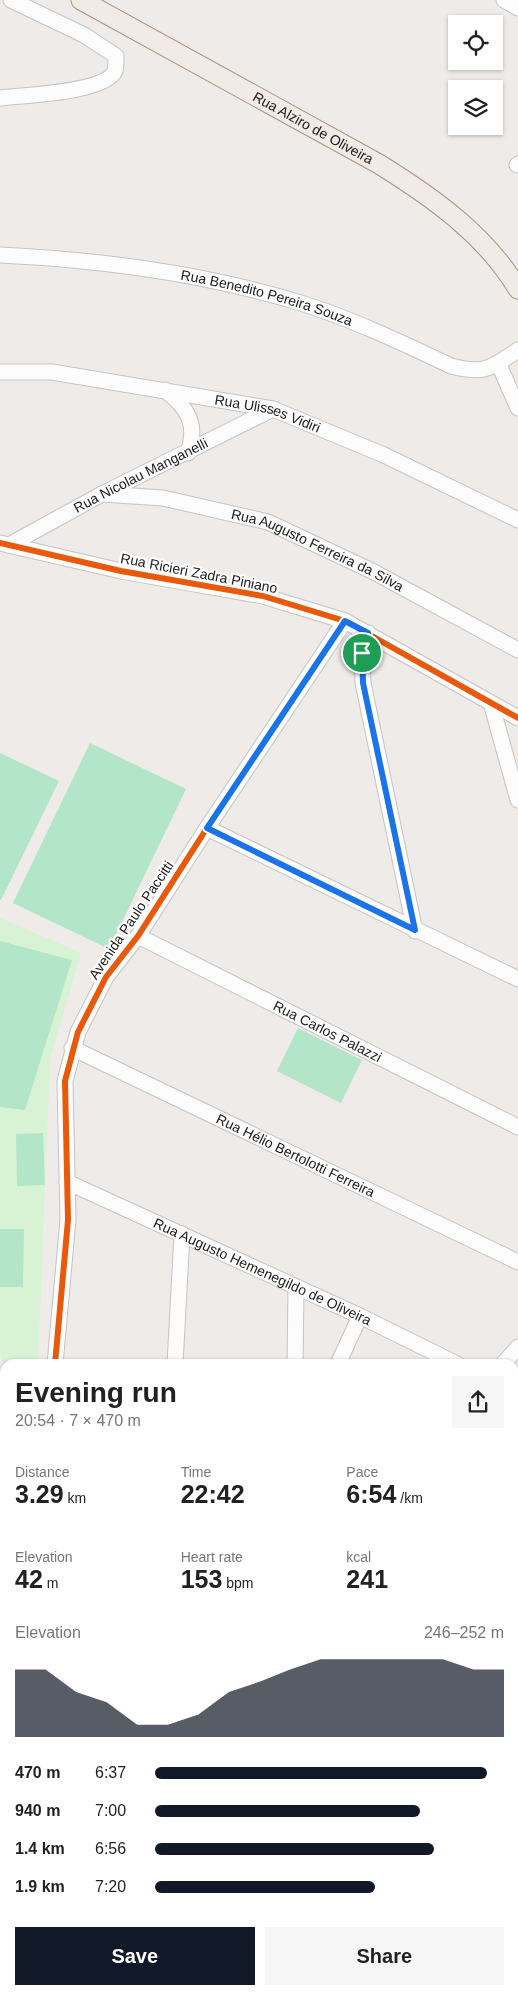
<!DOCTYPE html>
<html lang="en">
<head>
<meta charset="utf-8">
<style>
	body { margin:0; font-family:Helvetica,sans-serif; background:#f6f6f6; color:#222; height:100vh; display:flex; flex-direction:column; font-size:19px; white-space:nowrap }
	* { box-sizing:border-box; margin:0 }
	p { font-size:16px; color:#767676 }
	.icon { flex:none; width:28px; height:28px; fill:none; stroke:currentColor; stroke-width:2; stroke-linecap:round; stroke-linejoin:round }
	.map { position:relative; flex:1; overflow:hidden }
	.sheet { position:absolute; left:0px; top:1359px; width:519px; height:636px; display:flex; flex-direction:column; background:#fff; border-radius:15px 15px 0 0; box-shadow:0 1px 4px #0004 }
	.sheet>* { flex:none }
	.controls { position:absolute; left:448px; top:15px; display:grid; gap:10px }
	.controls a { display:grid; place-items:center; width:55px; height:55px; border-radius:0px; background:#fff; box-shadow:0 1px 4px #0004; font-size:25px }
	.pin { position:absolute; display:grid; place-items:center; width:42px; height:42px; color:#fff; margin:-21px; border:2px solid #fff; border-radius:50%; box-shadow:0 1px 5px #0007 }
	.round { display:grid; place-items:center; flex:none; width:52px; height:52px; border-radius:0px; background:#f6f6f6 }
	.head { display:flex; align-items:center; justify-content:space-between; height:85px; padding:0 15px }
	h1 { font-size:28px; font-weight:700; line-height:38px }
	.figures { display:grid; grid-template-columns:repeat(3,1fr); gap:8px; height:85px; padding:5px 15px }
	.figures div { display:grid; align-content:center }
	.figures b { font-size:25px; font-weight:700 }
	.figures small { font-size:14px; font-weight:400 }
	.figures p { font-size:14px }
	.chart { height:140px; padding:10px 15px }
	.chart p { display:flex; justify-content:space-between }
	.chart svg { width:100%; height:90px; margin-top:5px; fill:#111827; opacity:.7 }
	.button { display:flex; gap:10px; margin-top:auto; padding:10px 15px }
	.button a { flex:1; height:58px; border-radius:0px; background:#111827; color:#fff; font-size:20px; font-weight:700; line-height:58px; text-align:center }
	.button a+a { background:#f6f6f6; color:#222 }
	ul { padding:0 15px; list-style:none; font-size:16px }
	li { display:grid; grid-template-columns:80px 60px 1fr; align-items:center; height:38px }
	li i { height:12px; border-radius:6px; background:#111827 }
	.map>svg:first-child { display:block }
	.education { fill:#f7f4e4 }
	.park { fill:#d7f3d4 }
	.pitch { fill:#b3e5c9 }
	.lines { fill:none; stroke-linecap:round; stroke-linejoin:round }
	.minor-casing { stroke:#c5c4c3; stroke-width:17 }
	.major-casing { stroke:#a59684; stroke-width:21 }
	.minor { stroke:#fcfcfc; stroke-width:15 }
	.major { stroke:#f1eae5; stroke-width:19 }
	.cycleway-casing { stroke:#fff; stroke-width:9 }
	.cycleway { stroke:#e8590c; stroke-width:6 }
	.route-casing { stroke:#fff; stroke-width:10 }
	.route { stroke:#1a73e8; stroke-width:6 }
	.labels { text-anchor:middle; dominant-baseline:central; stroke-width:4.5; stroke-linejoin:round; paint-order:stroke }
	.street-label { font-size:14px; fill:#202020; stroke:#fff }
</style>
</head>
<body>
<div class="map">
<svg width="518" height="1994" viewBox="0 0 518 1994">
	<rect width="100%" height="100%" fill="#eeebe8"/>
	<path class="education" d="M5 1710V1897L0 1877V1711Z
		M28 1990H159L160 1994H29Z
		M208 1990H438V1994H209Z"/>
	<path class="park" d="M0 918 81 953 50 1060 38 1364H5V1369L0 1353Z"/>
	<path class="pitch" d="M90 743 186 789 109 949 13 903Z
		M0 753 59 781 1 900 0 899Z
		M0 941 72 960 25 1110 0 1107Z
		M298 1028 362 1060 341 1103 277 1071Z
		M43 1133 45 1185 17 1186 16 1134Z
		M0 1229H24L23 1287H0Z"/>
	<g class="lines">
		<defs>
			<g id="minor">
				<path d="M504 0 518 8"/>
				<path d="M0 98C22 95 105 93 115 71 116 67 116 60 116 56L84 35 11 0"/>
				<path d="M517 165 518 164"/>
				<path id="s1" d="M0 255C103 260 209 274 307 305 354 320 407 345 451 366 485 375 491 368 518 350"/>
				<path d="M499 365 518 408"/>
				<path id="s2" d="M0 372H52L273 409 384 455 518 520"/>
				<path d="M165 390C188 408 198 424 188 453"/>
				<path id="s3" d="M102 494 163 498 268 522 372 571 518 650"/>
				<path d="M0 543 121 571 263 596 345 621 518 718"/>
				<path id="s4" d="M9 545 102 494 273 409"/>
				<path d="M368 633 362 653 363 683 415 931"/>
				<path d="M491 703 518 800"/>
				<path d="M207 828 518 979"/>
				<path id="s5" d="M138 936 518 1127"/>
				<path id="s6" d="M72 1048 518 1262"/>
				<path id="s7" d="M67 1182 360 1316 457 1364"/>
				<path d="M55 1364 68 1220 65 1081 78 1032 106 977 138 936 207 828 345 621"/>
				<path d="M175 1364 182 1234"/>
				<path d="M295 1364 296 1288"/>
				<path d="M338 1364 360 1316"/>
				<path d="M503 1364 518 1347"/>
				<path d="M0 1383 5 1395"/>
				<path d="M514 1391 518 1393"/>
				<path d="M0 1461 5 1460"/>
				<path d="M0 1542 5 1541"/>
				<path d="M0 1620 5 1618"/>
				<path d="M0 1701 5 1699"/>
				<path d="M514 1777 518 1779"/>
				<path d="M0 1960 5 1981"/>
				<path d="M168 1990 170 1994"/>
			</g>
			<g id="major">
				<path id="s8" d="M81 0 379 164C432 197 485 234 518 289"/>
			</g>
		</defs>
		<use href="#minor" class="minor-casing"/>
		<use href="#major" class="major-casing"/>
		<use href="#minor" class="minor"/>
		<use href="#major" class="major"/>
		<defs>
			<path id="cycleway" d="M0 543 121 571 263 596 345 621 518 718
				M55 1364 68 1220 65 1081 78 1032 106 977 138 936 207 828 345 621"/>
		</defs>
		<use href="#cycleway" class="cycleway-casing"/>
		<use href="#cycleway" class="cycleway"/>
	</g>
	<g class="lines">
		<defs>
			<path id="route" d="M345 621 368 633 362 653 363 683 415 930 207 828Z"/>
		</defs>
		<use href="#route" class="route-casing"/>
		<use href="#route" class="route"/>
	</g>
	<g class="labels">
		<g class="street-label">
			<text stroke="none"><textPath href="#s8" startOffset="265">Rua Alziro de Oliveira</textPath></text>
			<text stroke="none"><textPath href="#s1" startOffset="271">Rua Benedito Pereira Souza</textPath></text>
			<text stroke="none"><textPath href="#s2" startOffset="272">Rua Ulisses Vidiri</textPath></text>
			<text stroke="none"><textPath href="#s4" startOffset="149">Rua Nicolau Manganelli</textPath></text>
			<text stroke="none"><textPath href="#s3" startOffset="225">Rua Augusto Ferreira da Silva</textPath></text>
			<text transform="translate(199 573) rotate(11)">Rua Ricieri Zadra Piniano</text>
			<text transform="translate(131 920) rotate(-56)">Avenida Paulo Paccitti</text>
			<text stroke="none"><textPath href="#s5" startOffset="212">Rua Carlos Palazzi</textPath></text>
			<text stroke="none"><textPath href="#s6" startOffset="248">Rua Hélio Bertolotti Ferreira</textPath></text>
			<text stroke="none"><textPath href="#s7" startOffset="215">Rua Augusto Hemenegildo de Oliveira</textPath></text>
		</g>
	</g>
</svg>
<div class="controls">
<a><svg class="icon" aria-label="locate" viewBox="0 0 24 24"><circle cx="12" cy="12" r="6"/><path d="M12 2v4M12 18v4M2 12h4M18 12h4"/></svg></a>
<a><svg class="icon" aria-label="layers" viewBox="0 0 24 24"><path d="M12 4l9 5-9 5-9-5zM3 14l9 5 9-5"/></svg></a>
</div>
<div class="pin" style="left:362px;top:653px;background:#1e9e55"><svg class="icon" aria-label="arrive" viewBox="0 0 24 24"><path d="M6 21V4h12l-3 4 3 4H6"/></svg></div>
<section class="sheet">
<div class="head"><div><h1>Evening run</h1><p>20:54 · 7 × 470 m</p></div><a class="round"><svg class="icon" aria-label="share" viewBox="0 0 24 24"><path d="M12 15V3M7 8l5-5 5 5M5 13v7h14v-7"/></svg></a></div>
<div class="figures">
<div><p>Distance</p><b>3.29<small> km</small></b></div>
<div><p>Time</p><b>22:42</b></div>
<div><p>Pace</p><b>6:54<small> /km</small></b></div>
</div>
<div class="figures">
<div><p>Elevation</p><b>42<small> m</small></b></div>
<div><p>Heart rate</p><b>153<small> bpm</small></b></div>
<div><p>kcal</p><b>241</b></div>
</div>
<div class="chart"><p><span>Elevation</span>246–252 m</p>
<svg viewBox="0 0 160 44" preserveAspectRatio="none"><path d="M0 44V11L10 11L20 22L30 27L40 38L50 38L60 33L70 22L80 17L90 11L100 6L110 6L120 6L130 6L140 6L150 11L160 11V44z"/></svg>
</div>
<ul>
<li><b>470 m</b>6:37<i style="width:95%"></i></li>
<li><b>940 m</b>7:00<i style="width:76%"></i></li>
<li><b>1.4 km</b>6:56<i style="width:80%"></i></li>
<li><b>1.9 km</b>7:20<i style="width:63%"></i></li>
</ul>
<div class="button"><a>Save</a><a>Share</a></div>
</section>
</div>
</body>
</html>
